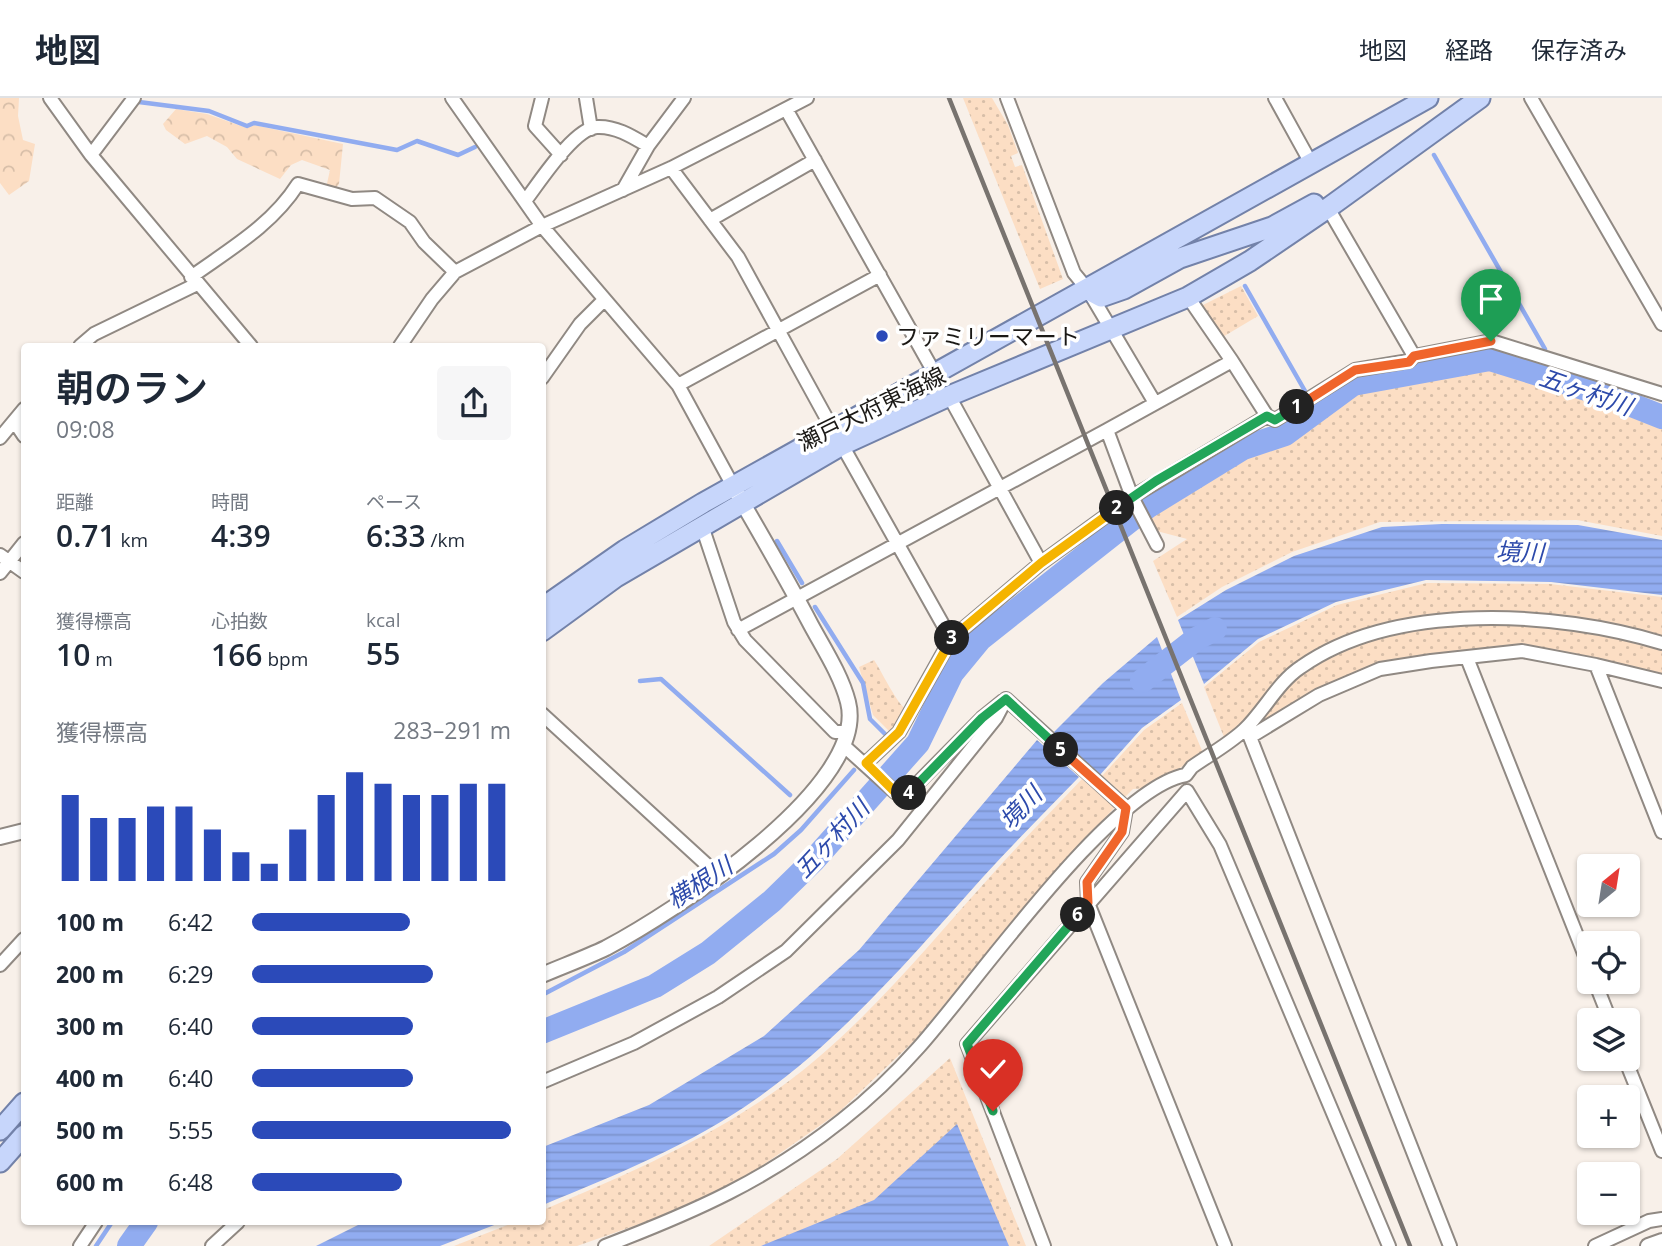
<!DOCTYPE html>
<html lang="ja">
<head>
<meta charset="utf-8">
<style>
	body { margin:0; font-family:"Open Sans","Noto Sans JP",sans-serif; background:#f6f6f7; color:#1f2937; height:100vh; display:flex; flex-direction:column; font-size:26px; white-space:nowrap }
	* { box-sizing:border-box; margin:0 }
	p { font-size:23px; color:#747a83 }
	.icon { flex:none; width:38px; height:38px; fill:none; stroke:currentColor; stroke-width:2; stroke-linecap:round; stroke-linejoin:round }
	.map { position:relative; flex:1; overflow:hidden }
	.side { position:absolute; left:21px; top:245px; width:525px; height:882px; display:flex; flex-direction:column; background:#fff; border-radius:7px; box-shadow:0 2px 5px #0004 }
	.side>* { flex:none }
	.needle { width:46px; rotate:30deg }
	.controls { position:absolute; left:1577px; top:756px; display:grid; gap:14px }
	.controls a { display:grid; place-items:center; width:63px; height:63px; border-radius:7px; background:#fff; box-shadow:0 2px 5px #0004; font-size:35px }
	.pin { position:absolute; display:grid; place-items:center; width:60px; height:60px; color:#fff; margin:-72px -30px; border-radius:50% 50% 50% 0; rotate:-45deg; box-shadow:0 0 7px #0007 }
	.pin .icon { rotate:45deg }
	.km { position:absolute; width:35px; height:35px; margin:-18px; border-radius:50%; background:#222; color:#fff; font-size:19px; line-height:35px; text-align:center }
	.round { display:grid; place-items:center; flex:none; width:74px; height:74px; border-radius:7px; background:#f6f6f7 }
	.head { display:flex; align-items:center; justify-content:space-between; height:119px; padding:0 35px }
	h1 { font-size:38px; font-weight:600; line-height:52px }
	.stats { display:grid; grid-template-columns:repeat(3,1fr); gap:10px; height:119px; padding:7px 35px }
	.stats div { display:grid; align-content:center }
	.stats b { font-size:30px; font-weight:600 }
	.stats small { font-size:19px; font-weight:400 }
	.stats p { font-size:19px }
	.chart { height:196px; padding:14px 35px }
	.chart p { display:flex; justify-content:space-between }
	.chart svg { width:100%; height:126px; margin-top:7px; stroke:#2b4ab9; stroke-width:6 }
	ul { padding:0 35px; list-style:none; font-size:23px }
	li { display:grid; grid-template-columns:112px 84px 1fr; align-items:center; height:52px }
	li i { height:18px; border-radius:9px; background:#2b4ab9 }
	header { display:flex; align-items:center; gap:42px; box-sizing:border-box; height:98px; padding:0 35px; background:#fff; border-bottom:2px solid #e0e1e3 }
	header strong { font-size:33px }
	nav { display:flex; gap:38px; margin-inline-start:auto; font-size:24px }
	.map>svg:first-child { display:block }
	.green { fill:url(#green-dots) }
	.forest { fill:url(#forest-crowns) }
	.water { fill:url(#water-rules) }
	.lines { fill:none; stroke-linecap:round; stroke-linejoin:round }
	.stream { stroke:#91acf0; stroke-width:4.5 }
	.river { stroke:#91acf0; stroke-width:24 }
	.minor-casing { stroke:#908983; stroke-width:16 }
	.tertiary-casing { stroke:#908983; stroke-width:18 }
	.primary-casing { stroke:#7382a9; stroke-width:23 }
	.minor { stroke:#fff; stroke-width:12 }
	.tertiary { stroke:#fff; stroke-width:14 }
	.primary { stroke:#c7d6fb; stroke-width:19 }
	.rail { stroke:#78736f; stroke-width:4.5 }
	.split-1-casing { stroke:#fff; stroke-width:14 }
	.split-2-casing { stroke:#fff; stroke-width:14 }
	.split-3-casing { stroke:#fff; stroke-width:14 }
	.split-4-casing { stroke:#fff; stroke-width:14 }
	.split-5-casing { stroke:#fff; stroke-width:14 }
	.split-6-casing { stroke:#fff; stroke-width:14 }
	.split-7-casing { stroke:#fff; stroke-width:14 }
	.split-1 { stroke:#f0652b; stroke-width:9 }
	.split-2 { stroke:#22a559; stroke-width:9 }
	.split-3 { stroke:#f5b400; stroke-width:9 }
	.split-4 { stroke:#f5b400; stroke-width:9 }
	.split-5 { stroke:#22a559; stroke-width:9 }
	.split-6 { stroke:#f0652b; stroke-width:9 }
	.split-7 { stroke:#22a559; stroke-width:9 }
	.poi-dot { fill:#2b4ab9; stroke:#fff; stroke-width:2.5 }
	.labels { text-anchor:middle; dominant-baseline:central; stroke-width:7; stroke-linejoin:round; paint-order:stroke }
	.poi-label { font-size:23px; fill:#1b1916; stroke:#fff; text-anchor:start }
	.street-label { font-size:23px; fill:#1b1916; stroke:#fff }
	.water-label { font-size:24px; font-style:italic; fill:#2d4aab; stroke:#fff }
</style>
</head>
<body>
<header>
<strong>地図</strong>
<nav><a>地図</a><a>経路</a><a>保存済み</a></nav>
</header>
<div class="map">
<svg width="1662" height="1148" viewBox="0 0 1662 1148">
	<defs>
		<pattern id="green-dots" width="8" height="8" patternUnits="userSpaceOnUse" patternTransform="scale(1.75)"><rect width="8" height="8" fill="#fcdec4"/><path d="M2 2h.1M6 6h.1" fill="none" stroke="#d7bea8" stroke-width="1.8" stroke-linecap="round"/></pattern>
		<pattern id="forest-crowns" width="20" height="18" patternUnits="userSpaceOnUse" patternTransform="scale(1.75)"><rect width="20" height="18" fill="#fcdec4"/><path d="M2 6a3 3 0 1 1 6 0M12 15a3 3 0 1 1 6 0" fill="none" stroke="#d7bea8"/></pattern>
		<pattern id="water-rules" width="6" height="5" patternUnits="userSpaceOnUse" patternTransform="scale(1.75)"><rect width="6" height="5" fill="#91acf0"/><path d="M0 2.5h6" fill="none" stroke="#7c93cd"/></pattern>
	</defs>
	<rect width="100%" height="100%" fill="#f8f0e9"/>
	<path class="green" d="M963 0H992L1008 27 1018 55 1011 58 1015 69 1022 67 1063 181 1040 191Z
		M1241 188 1258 218 1221 240 1201 208Z
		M1490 268 1609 303 1662 325V438L1577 422 1380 424 1292 454 1222 489 1177 519 1153 463 1187 441 1153 432 1148 422 1245 354 1289 341 1355 292Z
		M1427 485 1550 486 1662 499V578L1523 550 1456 553 1381 566 1317 592 1256 627 1239 629 1224 639 1204 589 1259 544 1337 507Z
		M874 562C882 574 897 606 906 611L891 635 873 617 859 569Z
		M1182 605 1203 655 1149 690 1133 691 1123 701 1101 679 1144 632Z
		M1082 681 1115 709 1020 813 916 941 838 1015 756 1072 688 1109 577 1148H454L515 1124H542L543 1112C616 1081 689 1050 756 1006 848 947 916 861 988 781 1018 747 1051 714 1082 681Z
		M950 960 1026 1148H709L837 1061Z"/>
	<path class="forest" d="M0 0H19L18 18 23 42 35 46 29 83 9 97 0 85Z
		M176 11 207 16 247 30 254 27 343 46 339 86 335 91 326 90 330 72 302 62 291 67 280 81 237 61 227 49 207 38 185 46 166 32 163 26Z"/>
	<path class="water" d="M1442 426 1578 427 1662 442V497L1551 484 1426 482 1336 504 1258 541 1204 586 1178 522 1226 492 1294 458 1382 429Z
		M1157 539 1181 602 1142 630 1099 678 1053 635 1103 585Z
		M1037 642 1079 679C1047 712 1014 745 983 779 912 858 844 939 756 1001 691 1047 615 1077 543 1107V1049L649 1007 764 938 859 852Z
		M957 1026 1009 1148H761L874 1102Z
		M364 1124H502L440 1148H316Z"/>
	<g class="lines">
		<path class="stream" d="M139 4 209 13 247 28 254 25 397 52 417 43 458 57 475 49
			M1434 57 1545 251
			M1245 188 1305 293
			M1536 275 1541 265
			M1312 306 1316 313
			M777 443 802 485
			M815 509 863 585 870 621 887 638
			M640 583 661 581 790 697
			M542 897 624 854 774 756 801 732 854 672
			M96 1148 112 1124"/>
		<path class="river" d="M1142 583 1196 541 1215 531
			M542 934 655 888 708 855 772 803 813 763 918 645 952 575 980 541 1147 409 1243 350 1285 336 1353 286 1490 261 1609 298 1662 319
			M129 1148 146 1124"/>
		<defs>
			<path id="minor" d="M50 0 91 57 251 248
				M452 0 542 128 678 287 733 388
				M542 0 535 28 561 57
				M586 0 591 31
				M1007 0 1074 175 1088 192 1155 305
				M1275 0 1312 67
				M1531 0 1662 226
				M786 11 935 276
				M91 57 134 0
				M671 70 738 159 833 332
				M623 92 648 48 684 0
				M525 103C539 85 574 30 597 29 616 28 633 39 648 48
				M710 122 815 62
				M191 179C230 151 272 127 298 86L352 101 375 100 410 124 424 144 455 174
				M1188 199 1232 263
				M80 248 94 236 197 186
				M400 248 432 201 455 174 542 128 671 70 807 0
				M1414 258 1491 243 1662 296
				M542 280 580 226 604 202
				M678 287 880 177
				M949 298 1041 465
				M14 323 24 338
				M0 340 24 311
				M842 347 951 541 1041 465 1132 399 1267 318
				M703 431 734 524 745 542 835 634H847
				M1157 447 1132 399 1107 332 1232 263 1267 318 1275 322 1355 272 1409 263 1414 258 1328 110
				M0 457 24 474
				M0 475 24 445
				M738 532 1107 332
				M1467 560 1589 868
				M1596 567 1662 734
				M1006 601 1126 710
				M542 616 718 777
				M843 647 895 694 908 695 982 620 1003 603
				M866 665 899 634 951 541
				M1126 711 1122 734 1087 784 1088 805 1225 1148
				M0 867 24 841
				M1595 884 1610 922
				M1625 961 1662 1053
				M542 984 634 945 718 899 786 853 898 742 996 620 1006 601
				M80 1148 96 1124
				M212 1148 238 1124
				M605 1148C694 1114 767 1082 842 1022 869 1001 896 975 919 949 974 888 1111 690 1186 677L1192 669C1209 657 1229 646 1244 632 1264 613 1278 584 1301 569 1395 503 1557 513 1662 545
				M1044 1148 967 946 1187 693 1220 747 1389 1148
				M1450 1148 1250 639 1319 597 1380 571 1431 563 1522 553 1596 567 1662 583
				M1595 1148 1649 1123 1662 1121"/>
			<path id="tertiary" d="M0 739 24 733
				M542 877C563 868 585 860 606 850 670 816 870 689 848 604 841 577 824 551 811 527 788 483 763 440 738 397
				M1648 1148 1662 1143"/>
			<path id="primary" d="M1088 192 1101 199 1124 191 1180 160 1272 129 1314 106
				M542 510 625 452 703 405 1428 0
				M542 533 616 479 842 347 949 298 1188 199 1250 163 1328 110 1480 0
				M0 1032 24 1005
				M0 1064 24 1037"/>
		</defs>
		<use href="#minor" class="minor-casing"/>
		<use href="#tertiary" class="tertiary-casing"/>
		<use href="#primary" class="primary-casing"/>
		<use href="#minor" class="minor"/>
		<use href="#tertiary" class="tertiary"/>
		<use href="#primary" class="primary"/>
		<path class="rail" d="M949 0 1410 1148"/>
	</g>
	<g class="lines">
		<defs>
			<path id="split-1" d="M1297 309 1355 272 1409 264 1414 258 1491 243"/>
			<path id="split-2" d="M1117 410 1156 383 1267 318 1275 322 1297 309"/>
			<path id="split-3" d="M952 540 1041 465 1117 410"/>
			<path id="split-4" d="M909 695 895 694 866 665 899 634 952 540"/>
			<path id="split-5" d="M909 695 982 620 1006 601 1061 652"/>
			<path id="split-6" d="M1061 652 1126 710 1122 734 1087 784 1088 805 1078 817"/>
			<path id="split-7" d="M993 1013 967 946 1078 817"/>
		</defs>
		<use href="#split-1" class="split-1-casing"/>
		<use href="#split-2" class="split-2-casing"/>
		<use href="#split-3" class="split-3-casing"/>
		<use href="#split-4" class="split-4-casing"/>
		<use href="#split-5" class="split-5-casing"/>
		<use href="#split-6" class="split-6-casing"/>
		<use href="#split-7" class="split-7-casing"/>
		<use href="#split-1" class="split-1"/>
		<use href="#split-2" class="split-2"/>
		<use href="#split-3" class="split-3"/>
		<use href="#split-4" class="split-4"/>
		<use href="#split-5" class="split-5"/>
		<use href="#split-6" class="split-6"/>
		<use href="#split-7" class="split-7"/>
	</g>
	<circle class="poi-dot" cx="882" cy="238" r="7"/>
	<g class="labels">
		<g class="poi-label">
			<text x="896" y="238">ファミリーマート</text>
		</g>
		<g class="street-label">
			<text transform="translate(871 310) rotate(-26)">瀬戸大府東海線</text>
		</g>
		<g class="water-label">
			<text transform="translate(1586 293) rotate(19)">五ヶ村川</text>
			<text transform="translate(1520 453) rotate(2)">境川</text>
			<text transform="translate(1020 709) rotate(-46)">境川</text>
			<text transform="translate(831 740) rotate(-47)">五ヶ村川</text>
			<text transform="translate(699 784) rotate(-33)">横根川</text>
		</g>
	</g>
</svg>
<div class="controls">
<a><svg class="needle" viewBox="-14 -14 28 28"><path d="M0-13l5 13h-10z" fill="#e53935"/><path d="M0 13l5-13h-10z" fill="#747a83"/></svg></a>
<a><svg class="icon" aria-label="locate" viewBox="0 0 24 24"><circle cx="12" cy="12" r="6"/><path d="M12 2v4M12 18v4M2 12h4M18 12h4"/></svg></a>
<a><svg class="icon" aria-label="layers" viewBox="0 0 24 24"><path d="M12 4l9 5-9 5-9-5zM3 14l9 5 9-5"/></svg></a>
<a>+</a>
<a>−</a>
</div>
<div class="pin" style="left:1491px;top:243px;background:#1e9e55"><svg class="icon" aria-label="arrive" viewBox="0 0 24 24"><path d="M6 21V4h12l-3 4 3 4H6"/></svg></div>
<div class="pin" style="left:993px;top:1013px;background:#d93025"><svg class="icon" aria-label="check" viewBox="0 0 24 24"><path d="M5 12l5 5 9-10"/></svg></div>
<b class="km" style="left:1297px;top:309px">1</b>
<b class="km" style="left:1117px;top:410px">2</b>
<b class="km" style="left:952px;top:540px">3</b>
<b class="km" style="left:909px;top:695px">4</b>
<b class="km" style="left:1061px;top:652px">5</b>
<b class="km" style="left:1078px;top:817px">6</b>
<section class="side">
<div class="head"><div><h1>朝のラン</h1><p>09:08</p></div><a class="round"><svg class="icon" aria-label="share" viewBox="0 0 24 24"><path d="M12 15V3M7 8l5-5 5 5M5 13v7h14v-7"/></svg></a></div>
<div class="stats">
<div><p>距離</p><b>0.71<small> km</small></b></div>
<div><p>時間</p><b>4:39</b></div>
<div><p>ペース</p><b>6:33<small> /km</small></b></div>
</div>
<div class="stats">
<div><p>獲得標高</p><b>10<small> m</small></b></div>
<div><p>心拍数</p><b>166<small> bpm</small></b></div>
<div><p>kcal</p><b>55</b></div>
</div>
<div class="chart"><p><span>獲得標高</span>283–291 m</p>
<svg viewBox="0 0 160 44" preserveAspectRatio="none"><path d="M5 44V14M15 44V22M25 44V22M35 44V18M45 44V18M55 44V26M65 44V34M75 44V38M85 44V26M95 44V14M105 44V6M115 44V10M125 44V14M135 44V14M145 44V10M155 44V10"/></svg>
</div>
<ul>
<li><b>100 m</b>6:42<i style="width:61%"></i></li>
<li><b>200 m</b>6:29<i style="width:70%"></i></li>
<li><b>300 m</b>6:40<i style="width:62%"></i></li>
<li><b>400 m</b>6:40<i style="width:62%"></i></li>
<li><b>500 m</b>5:55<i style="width:100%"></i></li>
<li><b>600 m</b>6:48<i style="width:58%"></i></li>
</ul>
</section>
</div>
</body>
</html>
